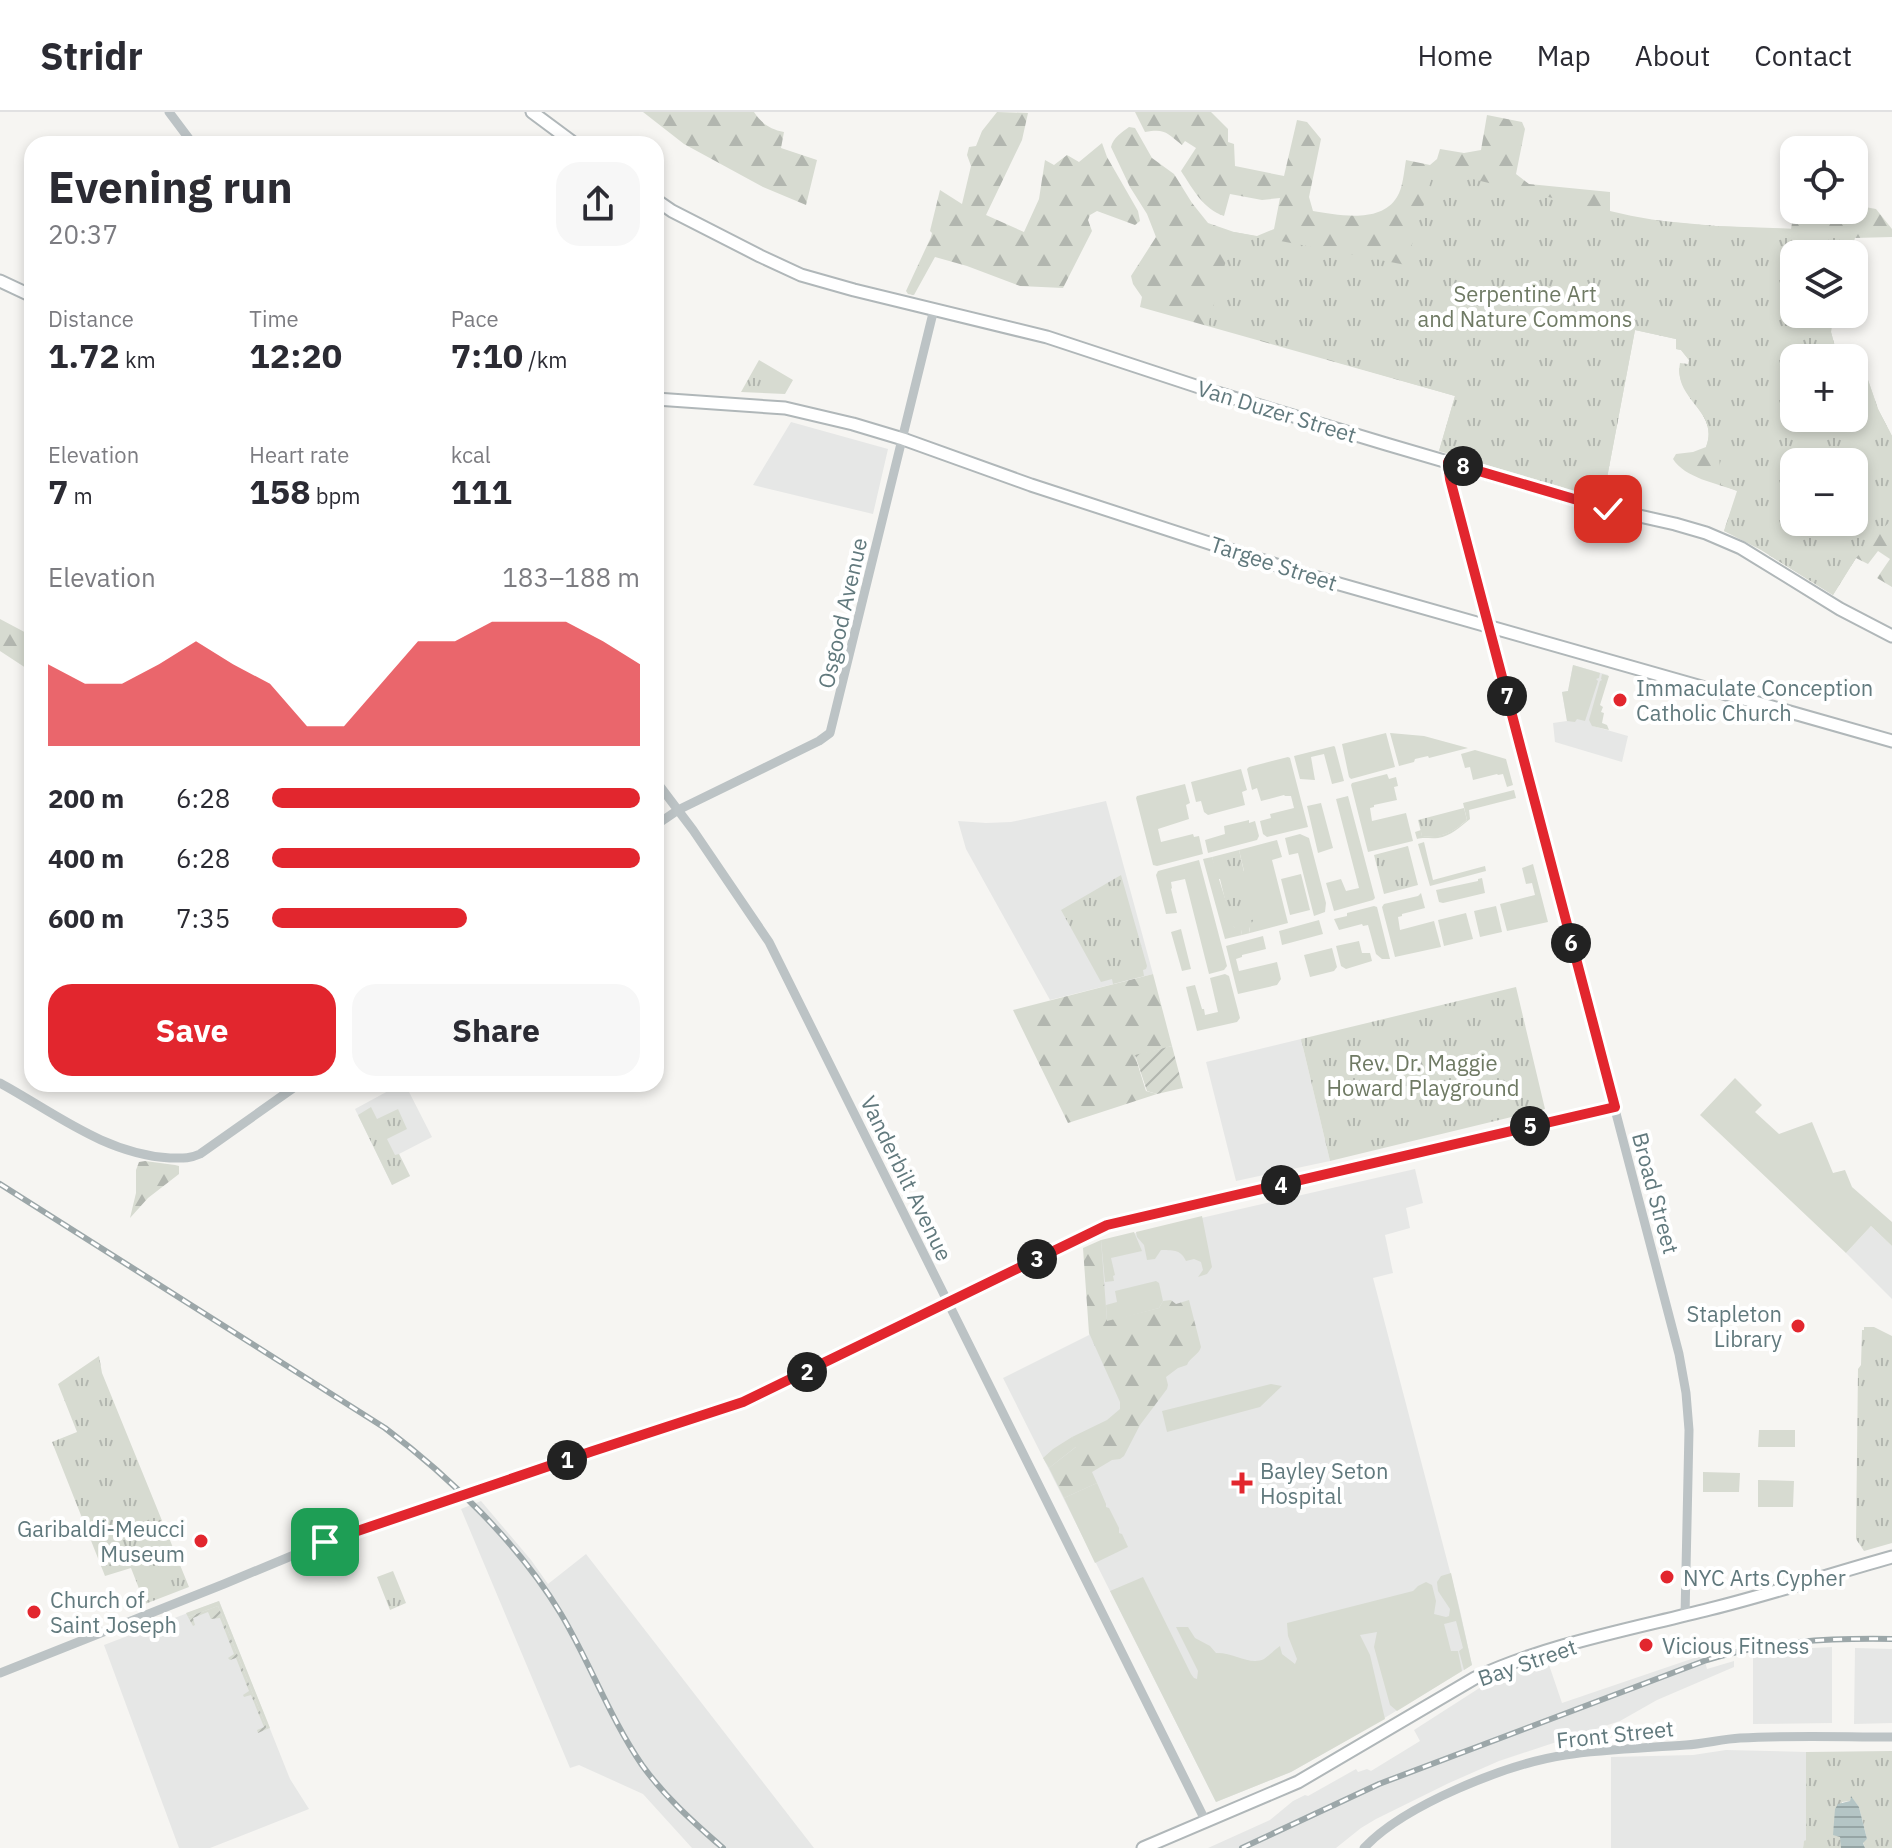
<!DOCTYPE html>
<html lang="en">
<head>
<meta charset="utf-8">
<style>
	body { margin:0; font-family:"IBM Plex Sans",sans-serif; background:#f7f7f7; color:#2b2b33; height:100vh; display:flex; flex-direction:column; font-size:30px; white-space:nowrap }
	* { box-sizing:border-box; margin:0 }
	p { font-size:26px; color:#7c7c81 }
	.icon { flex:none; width:44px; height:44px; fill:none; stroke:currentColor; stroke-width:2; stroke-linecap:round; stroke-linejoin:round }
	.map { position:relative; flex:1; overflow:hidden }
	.side { position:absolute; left:24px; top:24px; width:640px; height:956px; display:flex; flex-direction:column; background:#fff; border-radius:24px; box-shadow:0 4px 12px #0003 }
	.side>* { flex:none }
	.buttons { position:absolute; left:1780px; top:24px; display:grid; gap:16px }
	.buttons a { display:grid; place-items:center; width:88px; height:88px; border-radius:16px; background:#fff; box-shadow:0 4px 12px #0003; font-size:40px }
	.pin { position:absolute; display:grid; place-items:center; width:68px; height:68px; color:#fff; margin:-34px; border-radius:16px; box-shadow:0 4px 12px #0006 }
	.km { position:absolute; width:40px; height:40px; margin:-20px; border-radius:50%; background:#222; color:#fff; font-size:22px; line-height:40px; text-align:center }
	.round { display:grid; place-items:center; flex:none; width:84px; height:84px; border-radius:24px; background:#f7f7f7 }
	.head { display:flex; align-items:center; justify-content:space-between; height:136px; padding:0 24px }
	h1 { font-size:44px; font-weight:700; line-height:60px }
	.stats { display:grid; grid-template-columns:repeat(3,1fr); gap:12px; height:136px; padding:8px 24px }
	.stats div { display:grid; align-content:center }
	.stats b { font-size:34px; font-weight:700 }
	.stats small { font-size:22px; font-weight:400 }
	.stats p { font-size:22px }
	.chart { height:224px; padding:16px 24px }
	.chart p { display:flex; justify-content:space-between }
	.chart svg { width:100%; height:144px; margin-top:8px; fill:#e2262e; opacity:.7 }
	.primary-button { display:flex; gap:16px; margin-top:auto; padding:16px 24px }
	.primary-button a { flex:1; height:92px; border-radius:24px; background:#e2262e; color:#fff; font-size:32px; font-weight:700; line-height:92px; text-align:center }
	.primary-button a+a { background:#f7f7f7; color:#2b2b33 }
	ul { padding:0 24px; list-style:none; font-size:26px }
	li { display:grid; grid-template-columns:128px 96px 1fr; align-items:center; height:60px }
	li i { height:20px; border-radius:10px; background:#e2262e }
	header { display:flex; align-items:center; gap:48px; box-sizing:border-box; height:112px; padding:0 40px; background:#fff; border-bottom:2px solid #e1e1e2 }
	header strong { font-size:38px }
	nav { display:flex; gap:44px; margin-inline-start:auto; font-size:28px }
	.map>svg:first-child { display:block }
	.built { fill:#e6e7e6 }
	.grass { fill:#d7dbd1 }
	.forest { fill:url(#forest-firs); fill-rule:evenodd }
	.park { fill:url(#park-tufts); fill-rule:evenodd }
	.garden { fill:url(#garden-furrows) }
	.water { fill:url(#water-rules) }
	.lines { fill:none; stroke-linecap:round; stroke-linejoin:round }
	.major-casing { stroke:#b0b7b9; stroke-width:15 }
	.minor { stroke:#bcc3c5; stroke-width:9 }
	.major { stroke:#fff; stroke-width:11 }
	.rail-casing { stroke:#9ca7a9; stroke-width:6 }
	.rail { stroke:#fff; stroke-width:3; stroke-dasharray:9; stroke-linecap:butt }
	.minor-bridge { stroke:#bcc3c5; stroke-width:9 }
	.route-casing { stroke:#fff; stroke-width:16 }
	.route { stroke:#e2262e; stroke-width:10 }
	.poi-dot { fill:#e2262e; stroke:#fff; stroke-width:3 }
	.labels { text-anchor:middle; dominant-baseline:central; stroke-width:8; stroke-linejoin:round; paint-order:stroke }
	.park-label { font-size:22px; fill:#6f7a64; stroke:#fff }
	.street-label { font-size:22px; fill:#61797d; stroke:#fff }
	.poi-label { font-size:22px; fill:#61797d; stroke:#fff; text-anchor:start }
</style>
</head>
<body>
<header>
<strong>Stridr</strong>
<nav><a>Home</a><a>Map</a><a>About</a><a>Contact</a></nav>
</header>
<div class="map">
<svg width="1892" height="1736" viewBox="0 0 1892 1736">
	<defs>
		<pattern id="forest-firs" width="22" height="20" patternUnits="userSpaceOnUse" patternTransform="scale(2)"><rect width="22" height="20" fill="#d7dbd1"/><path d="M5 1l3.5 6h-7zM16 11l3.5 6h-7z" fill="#b2b6af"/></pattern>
		<pattern id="park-tufts" width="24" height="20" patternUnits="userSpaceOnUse" patternTransform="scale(2)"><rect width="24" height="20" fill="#d7dbd1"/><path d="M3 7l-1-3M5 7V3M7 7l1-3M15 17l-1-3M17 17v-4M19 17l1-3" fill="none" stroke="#b2b6af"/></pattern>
		<pattern id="garden-furrows" width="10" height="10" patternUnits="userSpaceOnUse" patternTransform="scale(2)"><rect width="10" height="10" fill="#d7dbd1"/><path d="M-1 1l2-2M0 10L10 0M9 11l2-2" fill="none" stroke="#b2b6af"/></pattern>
		<pattern id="water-rules" width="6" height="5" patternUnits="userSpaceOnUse" patternTransform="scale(2)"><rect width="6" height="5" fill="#b4c5c5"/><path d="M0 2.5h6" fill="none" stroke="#96a5a5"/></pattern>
	</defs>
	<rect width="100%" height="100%" fill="#f6f5f2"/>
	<path class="built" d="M791 310 888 337 873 402 753 373Z
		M1573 553 1608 563 1593 614 1628 624 1622 650 1555 630 1553 611 1567 609 1562 580 1568 579Z
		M1106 689 1153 862 1050 888 966 737 958 709 986 711 1011 710Z
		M1301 927 1330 1049 1236 1069 1206 950Z
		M401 972H405L432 1025 399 1042 410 1064 392 1073 355 997Z
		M1415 1057 1423 1091 1406 1096 1410 1116 1385 1123 1393 1161 1373 1166 1459 1494 1472 1553 1358 1622 1291 1660 1216 1690 1003 1266 1089 1223 1101 1129Z
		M1871 1114 1892 1134V1187L1846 1141Z
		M481 1389 531 1448 548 1472 586 1442 814 1736H692L643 1682 579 1653 570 1656 461 1397Z
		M219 1489 290 1667 309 1697 210 1736H179L104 1533Z
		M1832 1535V1611L1753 1612V1544L1793 1537Z
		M1855 1536 1892 1537V1611L1854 1612Z
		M1703 1543 1707 1557 1734 1549V1555L1657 1588 1620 1609 1499 1649 1449 1671 1376 1707 1361 1716 1336 1736H1208L1270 1708 1293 1689 1305 1683 1308 1684 1356 1657 1358 1660 1367 1657 1371 1659 1420 1629 1414 1618 1481 1575 1511 1561 1548 1550 1562 1591Z
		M1726 1638 1806 1640V1728L1804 1730 1803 1736H1611V1645L1693 1643Z"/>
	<path class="grass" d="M1573 553 1600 561 1599 566 1596 567 1598 569 1585 609 1577 607 1575 610 1567 609 1562 580 1568 579Z
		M1602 562 1609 564 1600 593 1603 595 1601 600 1604 601 1602 611 1607 613 1609 618 1592 614 1589 608 1600 569 1602 568 1601 567Z
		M1386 621 1395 655 1351 667 1349 665 1342 632Z
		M1390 621 1424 624 1468 636 1429 646 1428 644 1415 647 1414 650 1399 654Z
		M1334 634 1335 635 1344 669 1332 672 1324 642 1311 645 1315 668 1300 667 1294 644Z
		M1475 638 1506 647 1513 673 1507 675 1503 662 1498 663 1497 662 1473 668 1470 655 1465 656 1461 642Z
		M1288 645 1290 646 1308 715 1267 725 1263 722 1260 709 1271 706 1270 702 1294 696 1291 684H1285L1284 683 1261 689 1257 676 1252 678 1247 657 1249 655Z
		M1241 657 1247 678 1242 680 1245 693 1208 703 1204 700 1201 689 1196 690 1191 670Z
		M1387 662 1389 667 1396 665 1398 674 1394 675 1397 688 1374 693V695L1370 696 1372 709 1406 701 1413 729 1368 740 1351 673 1352 671Z
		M1185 672 1190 691 1186 693 1189 707 1158 717 1161 730 1193 722 1194 725 1199 724 1203 742 1157 754 1153 753 1136 686 1137 684Z
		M1514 678 1516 686 1469 698 1470 707C1460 715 1451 724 1438 726 1430 727 1424 725 1417 727L1415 720 1421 718 1422 724C1442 726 1453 720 1467 708L1463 691Z
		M1348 684 1375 786 1373 788 1334 799 1326 771 1341 767 1346 779 1359 776 1336 687Z
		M1321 691 1333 736 1318 741 1307 694Z
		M1249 708V711L1255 709 1259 724 1257 728 1208 741 1205 728 1225 722 1224 714Z
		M1300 722 1309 726 1326 791 1325 800 1314 804 1298 741 1289 743 1285 726Z
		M1277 728 1282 745 1272 748 1288 811 1250 821 1241 761 1244 759 1239 738Z
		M1424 730 1433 768 1485 754 1486 759 1430 774 1418 732Z
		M1212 745 1234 815 1241 818 1242 823 1225 827 1203 747Z
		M1199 748 1227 854 1224 858 1209 862 1185 767 1171 770 1172 776 1171 777 1177 801 1166 802 1156 763 1158 759Z
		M1533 752 1548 810 1507 819 1500 792 1535 783 1532 771 1526 772 1522 756Z
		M1301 762 1310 798 1290 803 1281 767Z
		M1482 766 1485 781 1443 791 1439 790 1436 778 1478 769V767Z
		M1421 781 1425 796 1402 802V804L1398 805 1400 818 1434 809 1441 835 1395 845 1382 795 1384 792 1418 784Z
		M1374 794 1377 795 1390 847H1382L1376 842 1368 813 1363 814 1362 812 1339 818 1334 807 1347 804V801Z
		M1496 794 1502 820 1480 825 1474 799Z
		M1466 801 1473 827 1444 834 1438 808Z
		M1319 808 1323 822 1282 833 1279 819Z
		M1181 817 1191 857 1182 859 1171 820Z
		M1263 824 1266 837 1242 843V845L1236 847 1239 859 1277 850 1281 867 1277 873 1238 882 1226 834Z
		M1359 829 1362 841H1370L1372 849 1346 857 1341 854 1336 834Z
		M1332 836 1337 855 1334 859 1310 865 1304 843Z
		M1225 862 1229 864 1240 906 1237 910 1197 919 1186 875 1195 873 1202 897H1204L1205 903 1218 900 1210 866Z
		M1735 966 1762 993 1755 1000 1779 1022 1812 1010 1833 1061 1845 1058 1852 1075 1892 1110V1134L1871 1114 1846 1141 1700 1003Z
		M1202 1104 1212 1155 1207 1162 1198 1165 1203 1158 1201 1150 1194 1147 1186 1149C1180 1136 1172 1139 1161 1138L1155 1147 1147 1148 1144 1133 1137 1125 1136 1120Z
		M1134 1120 1142 1139 1111 1146 1115 1163 1113 1164 1114 1169 1105 1170 1101 1128Z
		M1156 1169 1159 1171 1163 1189 1159 1196 1107 1210 1106 1193 1117 1190 1115 1179Z
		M1271 1272 1282 1274 1260 1295 1167 1320 1162 1299Z
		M1759 1318H1795V1335H1758Z
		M1072 1325 1077 1334 1049 1356 1043 1346 1053 1337Z
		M1703 1360 1740 1361 1739 1380H1703Z
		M1758 1368 1794 1369 1793 1395H1758Z
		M1097 1371 1106 1392V1395L1109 1396 1119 1416V1421L1122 1422 1128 1435 1095 1451 1064 1386Z
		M1451 1461 1472 1553 1464 1558 1459 1539 1463 1536 1456 1509 1444 1512 1451 1539H1458L1462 1559 1397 1599 1390 1593 1374 1535 1377 1520 1360 1523 1370 1543 1385 1607 1291 1660 1216 1690 1110 1479 1143 1465 1191 1562 1194 1566 1197 1567 1198 1559 1176 1515H1188L1195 1526 1210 1534 1216 1541C1233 1540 1250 1554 1264 1547 1270 1543 1274 1538 1280 1534L1282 1542 1295 1552 1297 1547 1288 1524 1287 1511 1413 1479 1418 1474 1426 1470 1432 1473 1436 1489 1434 1502 1446 1505 1449 1504 1450 1497 1438 1479 1437 1470 1441 1464Z
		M219 1489 270 1616 267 1617 218 1494 188 1505 186 1501Z"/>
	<path class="forest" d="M643 0H754C762 12 770 17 784 20L781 36 817 48 806 93 763 75 684 32Z
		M997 0 1028 1 1022 28 986 103 1024 120 1039 87 1045 48 1054 53 1067 43 1079 50 1102 31 1107 45 1138 99 1140 109 1135 113 1097 99 1090 103 1088 108 1092 119 1063 176 1020 174 967 154 935 145 914 183 908 182 906 179 931 125 932 121 930 119 940 78 962 92 971 54 967 43 969 35 976 34 982 19Z
		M1135 0H1211L1228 17V30L1234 32 1235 54 1284 64 1297 8 1307 10 1321 27 1309 85 1313 99C1338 103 1381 112 1397 85 1403 76 1404 59 1406 48L1430 53 1437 47 1440 37 1464 41 1481 38 1487 3 1522 10 1525 17 1516 62 1529 72 1610 80V99C1669 114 1730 115 1791 117L1794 99 1798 98H1854V93L1876 97 1892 117V125L1855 126 1849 142H1794V202H1833L1831 220 1838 246H1794V306H1854V267L1867 265 1878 297 1892 324V475L1877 466 1890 447 1878 439 1868 452 1856 446 1833 483 1769 443 1768 437 1724 419 1737 379C1716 371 1685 366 1673 347L1676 342 1693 340 1706 335C1719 301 1679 289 1679 256L1688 259 1689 248 1681 238 1676 237V227L1635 218 1603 387 1567 377 1497 344 1439 339 1455 284 1140 195 1142 185 1133 172 1131 164 1156 125 1147 102 1130 75 1111 35C1113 26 1122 20 1129 15L1135 16 1152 46 1174 62 1192 91 1208 111 1234 120 1257 124 1274 117 1280 86 1262 88 1230 82 1224 104C1203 97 1193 77 1181 59L1196 36 1185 29 1182 33C1167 21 1165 16 1145 20ZM1797 350H1854V410L1795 412 1778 386 1786 351Z
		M0 507 32 524V560L0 539Z
		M1153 862 1172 934 1135 944 1146 979 1157 982 1068 1011 1013 898Z
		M145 1049 175 1053 179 1054V1062L148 1086 130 1106 136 1081V1058L139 1050Z
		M1101 1128 1107 1209 1159 1196 1163 1189 1171 1188 1176 1192 1189 1188 1201 1235C1199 1243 1190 1245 1187 1253L1178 1256 1166 1265 1168 1273 1167 1277 1140 1313 1124 1344 1120 1347 1112 1348 1092 1360 1097 1371 1064 1386 1049 1356 1076 1335 1072 1325 1107 1308 1120 1297V1290L1089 1221 1083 1136Z"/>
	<path class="park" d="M1434 58 1641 107 1716 114 1799 117 1854 126 1849 142H1794V202H1833L1831 220 1838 246H1794V306H1854V267L1867 265 1878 297 1892 324V407L1856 446 1833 483 1761 438 1724 419 1738 379 1721 373 1719 342 1706 335C1720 298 1673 289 1680 251L1688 252 1689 248 1681 238 1676 237V227L1635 218 1603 387 1439 339 1455 284 1208 213 1234 120 1406 153ZM1794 350H1854V410H1794Z
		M759 248 793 268 785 282 741 280Z
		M1464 696 1467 708C1453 720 1441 727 1422 724L1418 708Z
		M1408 734 1418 773 1384 782 1374 743Z
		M1239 738 1244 760 1242 761 1254 807 1249 816 1250 821 1242 823 1241 818H1237L1231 812 1220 767H1217L1212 745Z
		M1121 763 1147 854 1146 857 1143 858 1144 864 1113 872 1112 867 1101 870 1061 798Z
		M1516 875 1545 997 1330 1049 1301 927Z
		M371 995 377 1007 398 997 407 1017 387 1027 395 1043 399 1042 410 1064 392 1073 358 1003Z
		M1864 1215H1874L1892 1224V1431L1864 1439 1856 1427 1858 1257 1861 1253 1862 1218H1864Z
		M99 1244 102 1261 189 1475 145 1492 131 1456 105 1464 52 1330 77 1320 58 1272Z
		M393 1459 406 1491 390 1498 377 1465Z
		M1892 1639V1736H1865L1863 1730 1867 1727 1859 1695 1851 1685 1850 1689 1842 1690 1841 1736H1803L1804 1729 1806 1728V1640Z"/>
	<path class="garden" d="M1172 934 1183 976 1157 982 1147 979 1135 943Z
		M218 1494 267 1617 258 1621 257 1618 264 1615 251 1583 244 1585 243 1583 249 1579 236 1546 230 1548 228 1546 234 1542 220 1506 211 1507 208 1500 193 1506 195 1513 193 1514 188 1505Z"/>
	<path class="water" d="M1851 1684 1859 1695 1867 1727 1863 1731 1865 1736H1841L1840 1725 1833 1723 1835 1697 1838 1692 1850 1689Z"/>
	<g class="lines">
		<defs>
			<path id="major" d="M532 0 575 32
				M656 88 672 99 760 144 801 163 854 178 1047 225 1217 281 1386 332 1608 397 1675 412 1706 421 1741 436 1840 497 1892 524
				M0 169 32 184
				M656 287 785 296 853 312 903 327 1031 373 1304 462 1892 629
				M1143 1736 1298 1670 1475 1566C1548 1532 1632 1517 1710 1497 1771 1482 1831 1462 1892 1445"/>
		</defs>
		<use href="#major" class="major-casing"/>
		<path class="minor" d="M169 0 193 32
			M1448 350 1450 367 1679 1242 1686 1281 1689 1318 1685 1504
			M656 669 693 718 769 830 1206 1710
			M656 713 678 698 819 629 830 621 934 197
			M0 971C55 1001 105 1042 170 1046 181 1046 189 1047 200 1042L299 972
			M470 1381 593 1339 743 1290 1107 1113 1615 995
			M0 1561 224 1472 325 1430 432 1394
			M1364 1736C1404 1693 1507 1652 1565 1643 1605 1637 1646 1636 1686 1633 1704 1632 1722 1627 1740 1626 1791 1623 1842 1625 1892 1625"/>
		<use href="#major" class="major"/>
		<defs>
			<path id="rail" d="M0 1072 385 1316C450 1365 519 1432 561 1502 590 1551 610 1606 642 1653 665 1685 693 1710 723 1736
				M1242 1736 1379 1672 1704 1549C1766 1529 1828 1526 1892 1527"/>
		</defs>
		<use href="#rail" class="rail-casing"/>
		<use href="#rail" class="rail"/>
		<path class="minor-bridge" d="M432 1394 470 1381"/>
	</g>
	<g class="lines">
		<defs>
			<path id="route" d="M325 1430 593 1339 743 1290 1107 1113 1615 995 1450 367 1448 350 1608 397"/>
		</defs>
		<use href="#route" class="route-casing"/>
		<use href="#route" class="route"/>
	</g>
	<g class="poi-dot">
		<circle cx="1620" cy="588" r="8"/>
		<circle cx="1798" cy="1214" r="8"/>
		<path d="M1238 1359h8v8h8v8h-8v8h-8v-8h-8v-8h8z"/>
		<circle cx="201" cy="1429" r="8"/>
		<circle cx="1667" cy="1465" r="8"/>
		<circle cx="34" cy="1500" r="8"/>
		<circle cx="1646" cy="1533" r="8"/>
	</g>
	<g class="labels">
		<g class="park-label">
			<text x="1525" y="181">Serpentine Art<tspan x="1525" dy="25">and Nature Commons</tspan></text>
			<text x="1423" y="950">Rev. Dr. Maggie<tspan x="1423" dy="25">Howard Playground</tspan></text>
		</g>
		<g class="street-label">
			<text transform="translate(1277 299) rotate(17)">Van Duzer Street</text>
			<text transform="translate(1274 451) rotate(18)">Targee Street</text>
			<text transform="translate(842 501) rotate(-77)">Osgood Avenue</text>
			<text transform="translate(907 1066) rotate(64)">Vanderbilt Avenue</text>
			<text transform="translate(1656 1081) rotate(75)">Broad Street</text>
			<text transform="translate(1527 1550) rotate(-19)">Bay Street</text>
			<text transform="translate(1615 1622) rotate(-6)">Front Street</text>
		</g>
		<g class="poi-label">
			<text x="1636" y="575">Immaculate Conception<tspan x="1636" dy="25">Catholic Church</tspan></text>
			<text x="1782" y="1201" text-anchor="end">Stapleton<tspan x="1782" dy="25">Library</tspan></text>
			<text x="1260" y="1358">Bayley Seton<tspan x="1260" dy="25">Hospital</tspan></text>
			<text x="185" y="1416" text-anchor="end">Garibaldi-Meucci<tspan x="185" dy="25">Museum</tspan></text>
			<text x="1683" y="1465">NYC Arts Cypher</text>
			<text x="50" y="1487">Church of<tspan x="50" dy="25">Saint Joseph</tspan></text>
			<text x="1662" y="1533">Vicious Fitness</text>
		</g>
	</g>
</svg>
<div class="buttons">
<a><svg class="icon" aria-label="locate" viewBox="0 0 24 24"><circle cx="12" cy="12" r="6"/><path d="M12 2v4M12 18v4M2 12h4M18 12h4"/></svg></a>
<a><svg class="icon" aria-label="layers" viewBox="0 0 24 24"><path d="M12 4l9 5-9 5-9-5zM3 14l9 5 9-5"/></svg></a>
<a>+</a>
<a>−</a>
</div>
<div class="pin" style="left:325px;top:1430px;background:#1e9e55"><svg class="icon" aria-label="arrive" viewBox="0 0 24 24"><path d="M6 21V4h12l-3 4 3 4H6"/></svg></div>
<div class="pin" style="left:1608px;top:397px;background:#d93025"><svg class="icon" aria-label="check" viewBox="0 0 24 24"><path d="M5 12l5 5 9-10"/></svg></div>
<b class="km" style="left:567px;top:1348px">1</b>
<b class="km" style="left:807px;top:1260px">2</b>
<b class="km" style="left:1037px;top:1147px">3</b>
<b class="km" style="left:1281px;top:1073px">4</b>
<b class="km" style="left:1530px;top:1014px">5</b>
<b class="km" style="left:1571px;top:831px">6</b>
<b class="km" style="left:1507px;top:584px">7</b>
<b class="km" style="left:1463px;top:354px">8</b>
<section class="side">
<div class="head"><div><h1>Evening run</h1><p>20:37</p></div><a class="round"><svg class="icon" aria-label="share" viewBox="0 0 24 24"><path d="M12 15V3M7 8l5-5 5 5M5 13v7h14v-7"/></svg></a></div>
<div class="stats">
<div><p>Distance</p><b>1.72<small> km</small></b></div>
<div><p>Time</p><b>12:20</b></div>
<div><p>Pace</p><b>7:10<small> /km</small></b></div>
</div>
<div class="stats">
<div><p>Elevation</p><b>7<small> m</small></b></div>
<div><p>Heart rate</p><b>158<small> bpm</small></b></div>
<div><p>kcal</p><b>111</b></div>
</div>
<div class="chart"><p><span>Elevation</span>183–188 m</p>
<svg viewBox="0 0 160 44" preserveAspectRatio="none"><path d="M0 44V19L10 25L20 25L30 19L40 12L50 19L60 25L70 38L80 38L90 25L100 12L110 12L120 6L130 6L140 6L150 12L160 19V44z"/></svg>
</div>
<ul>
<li><b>200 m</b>6:28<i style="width:100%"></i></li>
<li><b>400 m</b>6:28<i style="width:100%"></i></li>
<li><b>600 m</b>7:35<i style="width:53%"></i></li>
</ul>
<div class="primary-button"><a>Save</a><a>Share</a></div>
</section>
</div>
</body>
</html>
